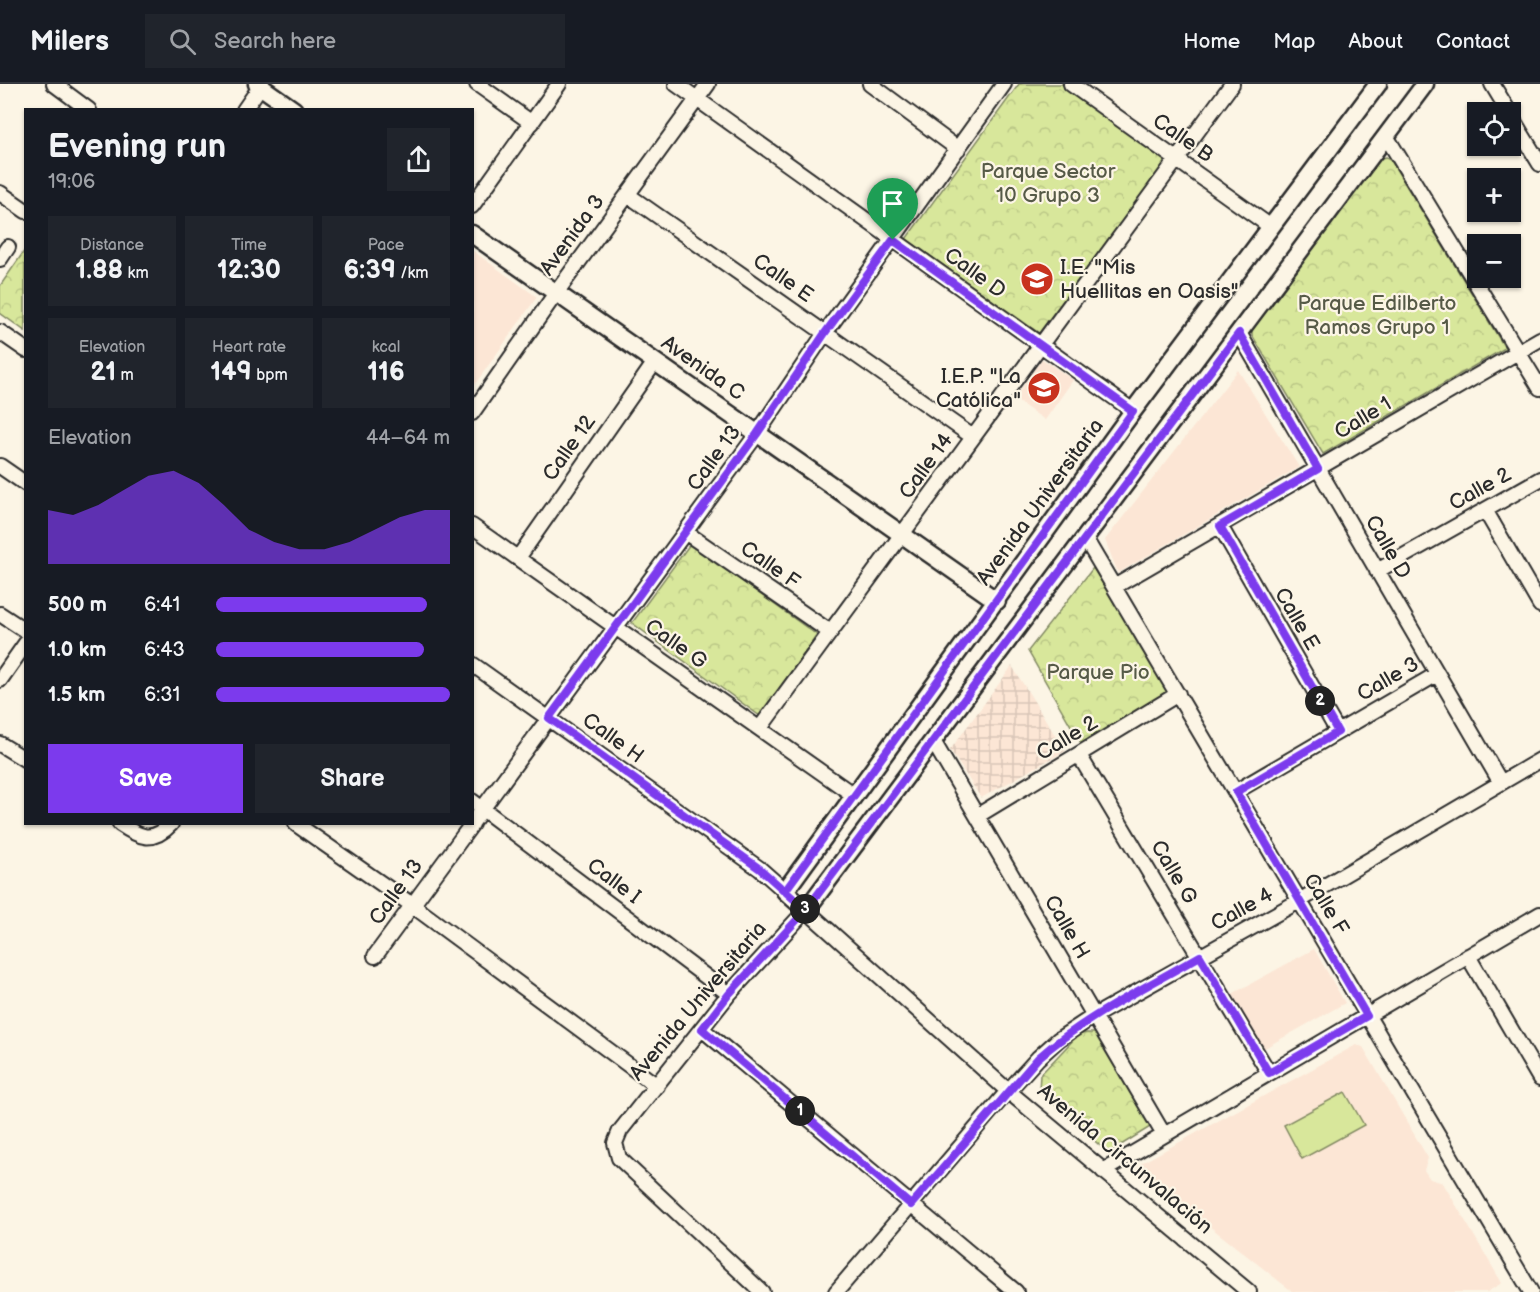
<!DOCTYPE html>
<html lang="en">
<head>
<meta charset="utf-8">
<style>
	body { margin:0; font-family:"Balsamiq Sans",sans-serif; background:#20242c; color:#f1f3f6; height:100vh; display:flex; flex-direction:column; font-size:22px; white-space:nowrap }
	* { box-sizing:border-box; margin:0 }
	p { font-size:20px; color:#9ea1a6 }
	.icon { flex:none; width:33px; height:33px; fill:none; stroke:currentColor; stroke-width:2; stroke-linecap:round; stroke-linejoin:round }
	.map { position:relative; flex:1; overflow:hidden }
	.panel { position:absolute; left:24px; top:24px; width:450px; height:717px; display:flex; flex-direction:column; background:#171b24; border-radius:0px; box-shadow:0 2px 4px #0004 }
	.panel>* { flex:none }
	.tools { position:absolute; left:1467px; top:18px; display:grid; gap:12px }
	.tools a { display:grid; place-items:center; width:54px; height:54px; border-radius:0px; background:#171b24; box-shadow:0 2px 4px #0004; font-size:30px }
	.pin { position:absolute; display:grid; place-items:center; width:51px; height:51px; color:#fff; margin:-62px -26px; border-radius:50% 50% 50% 0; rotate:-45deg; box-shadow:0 0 6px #0007 }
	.pin .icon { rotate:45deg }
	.km { position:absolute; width:30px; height:30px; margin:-15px; border-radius:50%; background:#222; color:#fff; font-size:16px; line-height:30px; text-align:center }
	.round { display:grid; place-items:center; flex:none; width:63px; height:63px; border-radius:0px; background:#20242c }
	.headline { display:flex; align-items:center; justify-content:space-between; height:102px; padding:0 24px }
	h1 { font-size:33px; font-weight:600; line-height:45px }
	.figures { display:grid; grid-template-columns:repeat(3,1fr); gap:9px; height:102px; padding:6px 24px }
	.figures div { display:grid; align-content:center; border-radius:0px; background:#20242c; text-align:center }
	.figures b { font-size:26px; font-weight:600 }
	.figures small { font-size:16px; font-weight:400 }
	.figures p { font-size:16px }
	.chart { height:168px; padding:12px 24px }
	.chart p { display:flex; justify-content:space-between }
	.chart svg { width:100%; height:108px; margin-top:6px; fill:#7c3aed; opacity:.7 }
	.button { display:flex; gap:12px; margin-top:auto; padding:12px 24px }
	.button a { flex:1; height:69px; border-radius:0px; background:#7c3aed; color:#fff; font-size:24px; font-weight:600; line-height:69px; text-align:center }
	.button a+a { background:#20242c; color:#f1f3f6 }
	ul { padding:0 24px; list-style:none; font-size:20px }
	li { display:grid; grid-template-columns:96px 72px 1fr; align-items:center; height:45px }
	li i { height:15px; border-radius:8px; background:#7c3aed }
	header { display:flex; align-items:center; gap:36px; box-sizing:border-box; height:84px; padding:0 30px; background:#171b24; border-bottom:2px solid #363941 }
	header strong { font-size:28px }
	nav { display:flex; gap:33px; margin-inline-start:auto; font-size:21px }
	.search { width:420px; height:54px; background:#20242c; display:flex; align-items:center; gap:15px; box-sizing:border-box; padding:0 21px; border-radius:0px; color:#9ea1a6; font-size:22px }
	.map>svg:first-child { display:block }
	.built { fill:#fce6d5 }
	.industrial { fill:url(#industrial-grid) }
	.grass { fill:#d8e79b; stroke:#828963; stroke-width:1.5 }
	.park { fill:url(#park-crowns); stroke:#828963; stroke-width:1.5 }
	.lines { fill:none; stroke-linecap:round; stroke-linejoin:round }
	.minor-casing { stroke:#2b2b2b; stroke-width:18 }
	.tertiary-casing { stroke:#2b2b2b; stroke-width:21 }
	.minor { stroke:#fcf5e5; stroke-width:14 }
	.tertiary { stroke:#fcf5e5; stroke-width:16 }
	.route-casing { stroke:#fff; stroke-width:12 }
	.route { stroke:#7c3aed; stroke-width:8 }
	.labels { text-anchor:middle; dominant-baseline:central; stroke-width:4.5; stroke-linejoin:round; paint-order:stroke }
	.street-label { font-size:21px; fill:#2b2b2b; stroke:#fcf5e5 }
	.park-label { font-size:21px; fill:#565a47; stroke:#fcf5e5 }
	.poi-label { font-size:21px; fill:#2b2b2b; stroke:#fcf5e5; text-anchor:start }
</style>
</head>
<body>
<header>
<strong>Milers</strong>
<div class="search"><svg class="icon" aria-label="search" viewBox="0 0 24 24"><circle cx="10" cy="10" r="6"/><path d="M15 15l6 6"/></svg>Search here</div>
<nav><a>Home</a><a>Map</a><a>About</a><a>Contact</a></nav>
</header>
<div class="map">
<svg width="1540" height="1208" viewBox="0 0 1540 1208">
	<defs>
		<pattern id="industrial-grid" width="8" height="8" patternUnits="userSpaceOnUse" patternTransform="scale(1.5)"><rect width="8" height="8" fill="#fce6d5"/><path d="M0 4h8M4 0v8" fill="none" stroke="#d8c5b7"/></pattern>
		<pattern id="park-crowns" width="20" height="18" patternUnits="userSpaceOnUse" patternTransform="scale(1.5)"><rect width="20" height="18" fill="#d8e79b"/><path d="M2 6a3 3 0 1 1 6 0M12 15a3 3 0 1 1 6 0" fill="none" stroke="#bac686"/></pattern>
	</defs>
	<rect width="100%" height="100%" fill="#fcf5e5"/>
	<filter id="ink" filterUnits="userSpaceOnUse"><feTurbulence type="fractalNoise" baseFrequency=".0167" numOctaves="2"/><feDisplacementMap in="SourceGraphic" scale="12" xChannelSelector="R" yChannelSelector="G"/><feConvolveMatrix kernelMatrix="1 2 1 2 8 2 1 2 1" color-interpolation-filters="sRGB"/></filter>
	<g filter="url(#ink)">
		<path class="built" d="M473 167 537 213 473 303Z
			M1042 275 1073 296 1045 336 1014 315Z
			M1238 286 1299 383 1118 489 1105 456Z
			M1314 865 1345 919 1263 965 1232 910Z
			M1356 961 1363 963 1428 1074 1424 1086 1430 1095 1443 1099 1502 1199 1487 1208H1293L1138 1086V1081Z"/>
		<path class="industrial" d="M1012 582 1065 667 981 714 950 666Z"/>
		<path class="grass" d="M1345 1008 1364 1041 1302 1075 1284 1041Z"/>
		<path class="park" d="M1019 0H1067L1168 75 1039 249 906 155Z
			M1386 73 1390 75 1505 264 1323 370 1252 251V243L1375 79 1381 74Z
			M25 166V247L0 229V202Z
			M690 460 817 551 760 632 632 539Z
			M1093 484 1171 608 1082 661 1028 567Z
			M1086 949H1096L1155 1040 1108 1069 1039 1006 1040 991 1078 951Z"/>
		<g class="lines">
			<defs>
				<path id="minor" d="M54 0 89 26
					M477 0 532 39
					M676 0 1133 327
					M870 0 958 65
					M1071 0 1271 143
					M1492 0 1509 28
					M244 26 262 0
					M1510 31 1540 80
					M1386 52 1540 304
					M0 109 26 127
					M628 111 973 353
					M472 122 559 0
					M0 175 8 163
					M0 248 26 266
					M1239 249 1501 699
					M472 329 556 209 708 0
					M0 382 26 400
					M1485 426 1540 521
					M472 442 855 712
					M1220 442 1338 648
					M685 448 830 548
					M1085 454 1531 1208
					M518 474 655 278
					M1377 487 1540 395
					M1114 503 1540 255
					M0 530 26 547
					M472 580 760 785 785 807
					M0 596 26 559
					M760 644 1232 0
					M933 657 1164 1051
					M0 660 26 676
					M1079 671 1269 989
					M1235 708 1437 590
					M472 717 729 910
					M977 732 1178 610
					M472 739 757 350 825 249 1004 0
					M120 740C139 753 152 760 171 740
					M296 740 412 821 657 1002
					M375 872 472 740
					M1468 872 1540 995
					M702 945 1016 1208
					M1103 1087 1540 830
					M762 1208 619 1074 615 1059 620 1047 729 910 806 826 1008 1007 1249 1208
					M836 1208 1008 1007 1038 974 1059 955 1094 932 1299 817 1540 676"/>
				<path id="tertiary" d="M257 0 294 26
					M1378 0 1133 327 785 807 806 826 1425 0
					M472 150 997 517"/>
			</defs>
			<use href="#minor" class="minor-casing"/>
			<use href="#tertiary" class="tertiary-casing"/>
			<use href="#minor" class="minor"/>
			<use href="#tertiary" class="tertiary"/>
		</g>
	</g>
	<g class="lines" filter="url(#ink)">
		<defs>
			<path id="route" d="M893 156 825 249 757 350 549 634 760 785 806 826 729 910 702 945 911 1121 1038 974C1086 932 1145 904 1200 872L1269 989 1367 932 1236 708 1338 648 1220 442 1318 385 1239 249 806 826 785 807 1133 327 893 156"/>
		</defs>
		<use href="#route" class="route-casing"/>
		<use href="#route" class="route"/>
	</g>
	<defs>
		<symbol id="school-disc" viewBox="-11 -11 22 22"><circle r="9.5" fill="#c8321e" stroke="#fcf5e5"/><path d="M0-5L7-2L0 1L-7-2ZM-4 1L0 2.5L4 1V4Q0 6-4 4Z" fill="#fff"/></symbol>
	</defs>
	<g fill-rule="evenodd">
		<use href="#school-disc" x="1018" y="176" width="38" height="38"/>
		<use href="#school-disc" x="1025" y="285" width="38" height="38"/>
	</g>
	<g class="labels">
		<g class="street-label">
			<text transform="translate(1183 54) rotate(35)">Calle B</text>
			<text transform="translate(572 151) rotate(-54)">Avenida 3</text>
			<text transform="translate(975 189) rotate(36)">Calle D</text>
			<text transform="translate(783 194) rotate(35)">Calle E</text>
			<text transform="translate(703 284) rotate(35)">Avenida C</text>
			<text transform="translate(1363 334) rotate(-31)">Calle 1</text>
			<text transform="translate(569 364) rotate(-55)">Calle 12</text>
			<text transform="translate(714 374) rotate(-54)">Calle 13</text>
			<text transform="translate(926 382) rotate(-54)">Calle 14</text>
			<text transform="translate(1480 405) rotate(-29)">Calle 2</text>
			<text transform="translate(1040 418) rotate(-54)">Avenida Universitaria</text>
			<text transform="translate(1388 463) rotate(60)">Calle D</text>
			<text transform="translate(770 481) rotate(35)">Calle F</text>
			<text transform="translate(1297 535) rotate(60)">Calle E</text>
			<text transform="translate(676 560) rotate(35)">Calle G</text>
			<text transform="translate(1388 595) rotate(-30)">Calle 3</text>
			<text transform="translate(613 654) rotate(36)">Calle H</text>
			<text transform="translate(1067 654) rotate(-31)">Calle 2</text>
			<text transform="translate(1174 788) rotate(59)">Calle G</text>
			<text transform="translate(614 797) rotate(37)">Calle I</text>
			<text transform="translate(396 808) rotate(-54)">Calle 13</text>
			<text transform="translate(1326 820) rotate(59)">Calle F</text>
			<text transform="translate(1242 825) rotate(-29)">Calle 4</text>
			<text transform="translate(1067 843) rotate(60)">Calle H</text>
			<text transform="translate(698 917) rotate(-50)">Avenida Universitaria</text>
			<text transform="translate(1125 1075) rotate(40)">Avenida Circunvalación</text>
		</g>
		<g class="park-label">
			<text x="1048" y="87">Parque Sector<tspan x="1048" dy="24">10 Grupo 3</tspan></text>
			<text x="1377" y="219">Parque Edilberto<tspan x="1377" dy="24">Ramos Grupo 1</tspan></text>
			<text x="1098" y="588">Parque Pio</text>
		</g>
		<g class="poi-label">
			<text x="1060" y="183">I.E. "Mis<tspan x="1060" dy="24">Huellitas en Oasis"</tspan></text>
			<text x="1021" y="292" text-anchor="end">I.E.P. "La<tspan x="1021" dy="24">Católica"</tspan></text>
		</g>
	</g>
</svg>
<div class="tools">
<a><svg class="icon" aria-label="locate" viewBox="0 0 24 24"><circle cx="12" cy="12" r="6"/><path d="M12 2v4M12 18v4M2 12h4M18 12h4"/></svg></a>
<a>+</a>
<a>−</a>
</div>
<div class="pin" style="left:893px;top:156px;background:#1e9e55"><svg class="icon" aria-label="arrive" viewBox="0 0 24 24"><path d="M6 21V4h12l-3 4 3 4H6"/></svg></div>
<b class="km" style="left:800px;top:1027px">1</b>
<b class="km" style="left:1320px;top:617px">2</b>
<b class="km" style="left:805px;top:825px">3</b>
<section class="panel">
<div class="headline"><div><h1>Evening run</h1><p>19:06</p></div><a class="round"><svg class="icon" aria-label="share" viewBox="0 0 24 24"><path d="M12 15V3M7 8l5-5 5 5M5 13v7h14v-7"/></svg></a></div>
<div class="figures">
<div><p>Distance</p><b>1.88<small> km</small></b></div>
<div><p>Time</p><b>12:30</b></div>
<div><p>Pace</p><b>6:39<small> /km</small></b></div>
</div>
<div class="figures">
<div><p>Elevation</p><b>21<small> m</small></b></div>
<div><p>Heart rate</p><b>149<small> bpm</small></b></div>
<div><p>kcal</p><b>116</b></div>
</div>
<div class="chart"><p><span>Elevation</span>44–64 m</p>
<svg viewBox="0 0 160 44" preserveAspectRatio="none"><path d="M0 44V22L10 24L20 20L30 14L40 8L50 6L60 11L70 20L80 30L90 35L100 38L110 38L120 35L130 30L140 25L150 22L160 22V44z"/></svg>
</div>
<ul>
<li><b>500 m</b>6:41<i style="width:90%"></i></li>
<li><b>1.0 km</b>6:43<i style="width:89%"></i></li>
<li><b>1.5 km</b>6:31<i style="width:100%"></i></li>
</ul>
<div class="button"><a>Save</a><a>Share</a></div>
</section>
</div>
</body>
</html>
